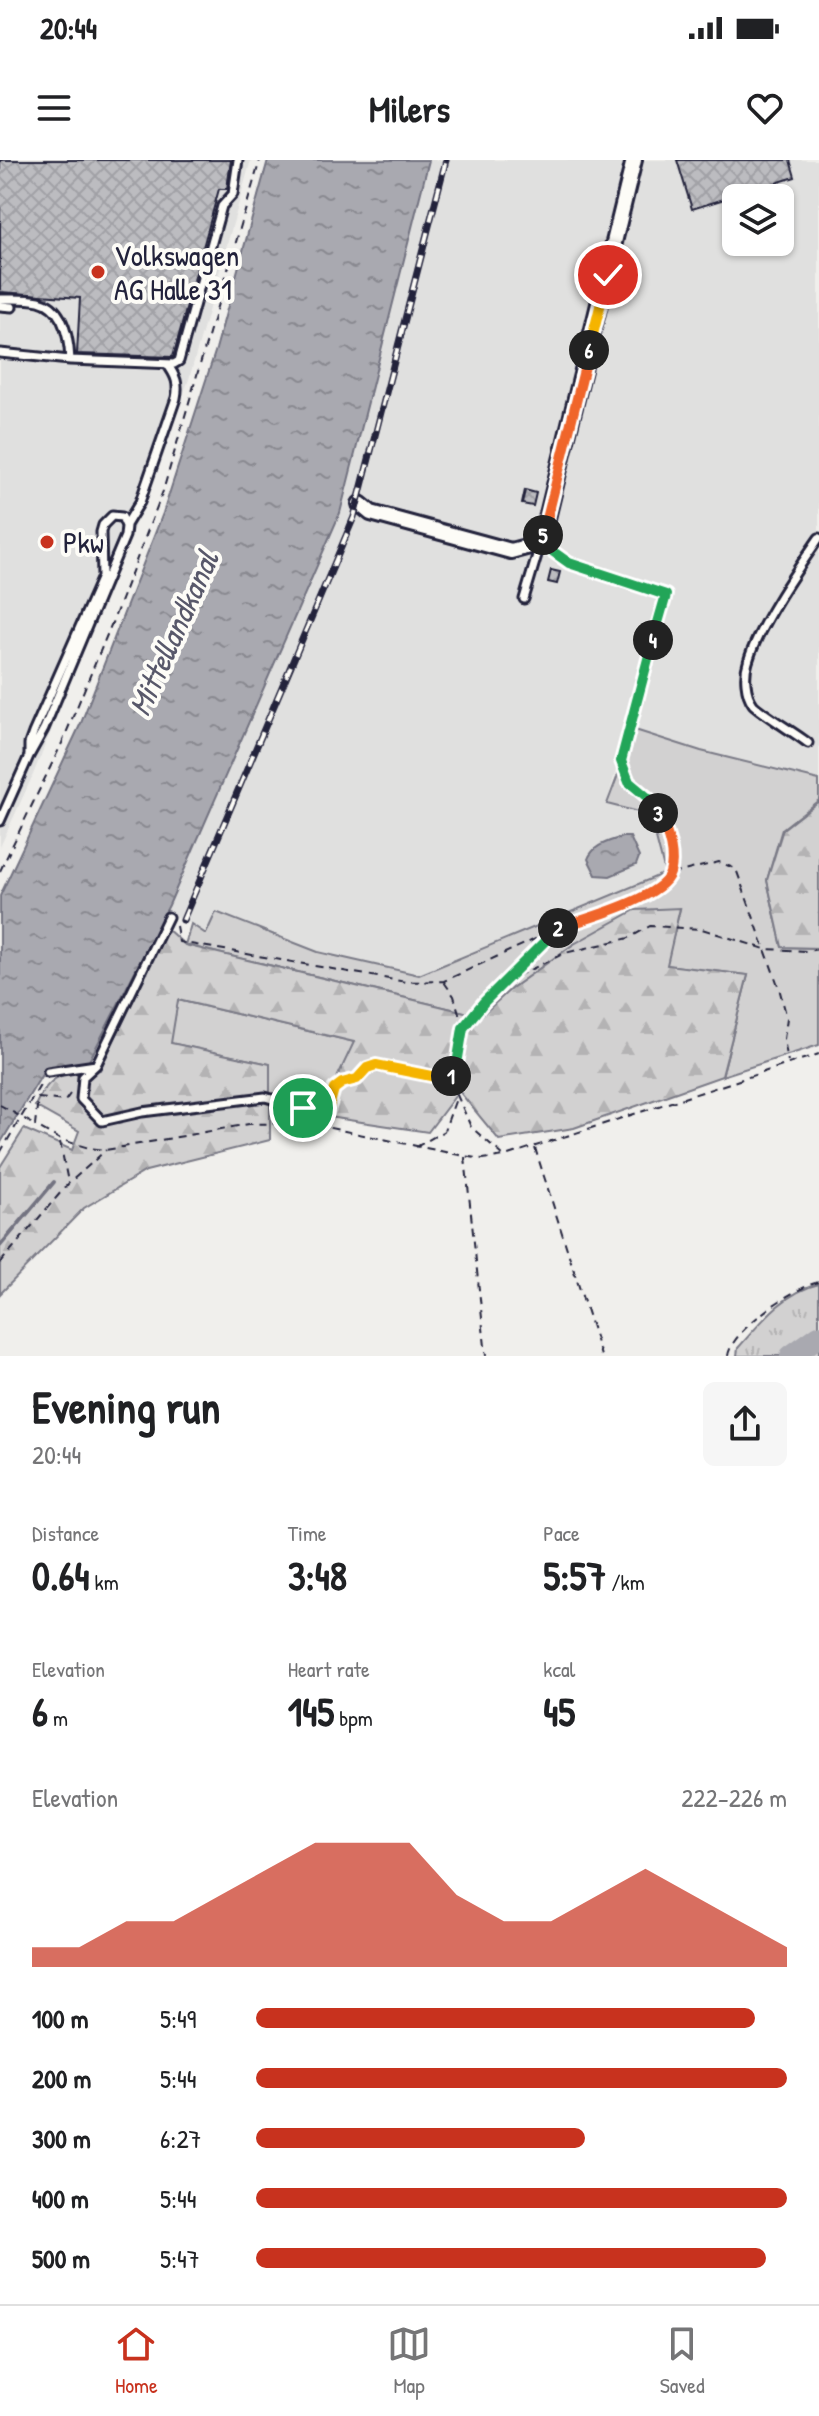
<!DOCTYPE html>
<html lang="en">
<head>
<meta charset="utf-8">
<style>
	body { margin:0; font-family:"Patrick Hand",sans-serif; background:#f6f6f6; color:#202124; height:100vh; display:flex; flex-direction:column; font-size:30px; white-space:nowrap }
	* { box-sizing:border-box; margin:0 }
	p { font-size:26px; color:#757577 }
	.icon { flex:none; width:44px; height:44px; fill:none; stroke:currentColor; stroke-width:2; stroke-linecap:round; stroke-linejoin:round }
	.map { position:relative; height:1196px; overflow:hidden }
	.details { display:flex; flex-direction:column; background:#fff; flex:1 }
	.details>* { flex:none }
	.controls { position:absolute; left:722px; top:24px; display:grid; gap:16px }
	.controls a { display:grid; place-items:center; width:72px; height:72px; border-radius:12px; background:#fff; box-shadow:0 2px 6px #0004; font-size:40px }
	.pin { position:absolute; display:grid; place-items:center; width:68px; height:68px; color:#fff; margin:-34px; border:4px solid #fff; border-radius:50%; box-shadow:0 2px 8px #0007 }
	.km { position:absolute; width:40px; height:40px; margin:-20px; border-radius:50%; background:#222; color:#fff; font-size:22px; line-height:40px; text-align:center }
	.round { display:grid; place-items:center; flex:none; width:84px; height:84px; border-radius:12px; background:#f6f6f6 }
	.head { display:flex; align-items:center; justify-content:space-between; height:136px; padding:0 32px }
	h1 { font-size:44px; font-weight:700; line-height:60px }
	.figures { display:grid; grid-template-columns:repeat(3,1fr); gap:12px; height:136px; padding:8px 32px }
	.figures div { display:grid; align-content:center }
	.figures b { font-size:40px; font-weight:700 }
	.figures small { font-size:22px; font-weight:400 }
	.figures p { font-size:22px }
	.chart { height:224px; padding:16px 32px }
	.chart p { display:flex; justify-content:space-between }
	.chart svg { width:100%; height:144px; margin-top:8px; fill:#c8321e; opacity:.7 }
	ul { padding:0 32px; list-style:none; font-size:26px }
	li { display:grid; grid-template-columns:128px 96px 1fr; align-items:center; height:60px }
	li i { height:20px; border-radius:10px; background:#c8321e }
	.status { display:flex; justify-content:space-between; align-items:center; height:56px; padding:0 40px; background:#fff; direction:ltr }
	.status svg { height:22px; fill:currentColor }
	header { display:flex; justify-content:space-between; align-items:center; height:104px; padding:0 32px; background:#fff; font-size:36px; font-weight:700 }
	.tabs { display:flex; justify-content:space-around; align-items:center; height:112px; border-top:2px solid #e0e0e0; background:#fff; font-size:22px; color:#757577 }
	.tabs a { display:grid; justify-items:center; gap:4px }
	.tabs .selected { color:#c8321e }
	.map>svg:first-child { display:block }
	.built { fill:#e0e0df; fill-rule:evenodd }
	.green { fill:#d2d1d1; stroke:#7a7a86; stroke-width:2 }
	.forest { fill:url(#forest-firs); stroke:#7a7a86; stroke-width:2 }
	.park { fill:url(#park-tufts); stroke:#7a7a86; stroke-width:2 }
	.water { fill:url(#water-ripples); stroke:#737381; stroke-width:2 }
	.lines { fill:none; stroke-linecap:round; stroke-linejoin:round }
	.stream { stroke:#737381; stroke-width:4 }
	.river { stroke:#a9a9b0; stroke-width:22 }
	.building { fill:url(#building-cross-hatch); stroke:#22223b; stroke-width:2 }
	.lane-casing { stroke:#22223b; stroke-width:13 }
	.street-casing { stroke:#22223b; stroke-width:20 }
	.path { stroke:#22223b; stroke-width:2; stroke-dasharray:8 6; stroke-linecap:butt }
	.lane { stroke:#fdfcf7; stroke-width:7 }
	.street { stroke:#fdfcf7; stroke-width:14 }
	.rail-casing { stroke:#22223b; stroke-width:7 }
	.rail { stroke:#fdfcf7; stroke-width:4; stroke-dasharray:12; stroke-linecap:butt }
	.path-bridge { stroke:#22223b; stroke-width:2; stroke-dasharray:8 6; stroke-linecap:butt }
	.split-1-casing { stroke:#fff; stroke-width:16 }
	.split-2-casing { stroke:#fff; stroke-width:16 }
	.split-3-casing { stroke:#fff; stroke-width:16 }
	.split-4-casing { stroke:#fff; stroke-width:16 }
	.split-5-casing { stroke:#fff; stroke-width:16 }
	.split-6-casing { stroke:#fff; stroke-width:16 }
	.split-7-casing { stroke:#fff; stroke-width:16 }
	.split-1 { stroke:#f5b400; stroke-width:10 }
	.split-2 { stroke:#22a559; stroke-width:10 }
	.split-3 { stroke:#f0652b; stroke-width:10 }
	.split-4 { stroke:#22a559; stroke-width:10 }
	.split-5 { stroke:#22a559; stroke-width:10 }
	.split-6 { stroke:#f0652b; stroke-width:10 }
	.split-7 { stroke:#f5b400; stroke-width:10 }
	.poi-dot { fill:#c8321e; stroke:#fdfcf7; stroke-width:3 }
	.labels { text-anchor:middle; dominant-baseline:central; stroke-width:8; stroke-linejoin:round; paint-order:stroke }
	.poi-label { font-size:30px; fill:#22223b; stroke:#fdfcf7; text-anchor:start }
	.water-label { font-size:32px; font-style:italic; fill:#58586a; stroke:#fdfcf7 }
</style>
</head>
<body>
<div class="status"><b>20:44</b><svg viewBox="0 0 49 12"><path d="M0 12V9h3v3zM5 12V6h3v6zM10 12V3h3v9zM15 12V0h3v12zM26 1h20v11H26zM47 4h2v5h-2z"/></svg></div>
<header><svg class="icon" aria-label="menu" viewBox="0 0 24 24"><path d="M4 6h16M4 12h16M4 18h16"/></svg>Milers<svg class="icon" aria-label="heart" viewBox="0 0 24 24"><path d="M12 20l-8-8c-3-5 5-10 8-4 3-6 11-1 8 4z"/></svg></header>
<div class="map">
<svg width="819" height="1196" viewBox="0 0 819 1196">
	<defs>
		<pattern id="forest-firs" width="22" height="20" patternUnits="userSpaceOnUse" patternTransform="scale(2)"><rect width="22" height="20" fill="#d2d1d1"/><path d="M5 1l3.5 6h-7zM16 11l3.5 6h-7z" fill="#b4b3b4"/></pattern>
		<pattern id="park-tufts" width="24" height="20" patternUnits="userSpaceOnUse" patternTransform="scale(2)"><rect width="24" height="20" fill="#d2d1d1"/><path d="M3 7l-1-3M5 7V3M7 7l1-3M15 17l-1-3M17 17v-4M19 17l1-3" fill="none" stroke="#b4b3b4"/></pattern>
		<pattern id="water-ripples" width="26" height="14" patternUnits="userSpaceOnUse" patternTransform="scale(2)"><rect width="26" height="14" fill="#a9a9b0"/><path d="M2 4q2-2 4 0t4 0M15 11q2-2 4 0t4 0" fill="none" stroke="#898990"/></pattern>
		<pattern id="building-cross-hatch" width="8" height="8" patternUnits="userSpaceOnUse" patternTransform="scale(2)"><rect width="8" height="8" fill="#bcbcc0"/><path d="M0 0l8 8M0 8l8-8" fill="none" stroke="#a1a1a6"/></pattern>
	</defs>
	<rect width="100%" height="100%" fill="#f0efec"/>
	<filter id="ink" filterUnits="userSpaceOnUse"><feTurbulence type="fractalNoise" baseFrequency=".0125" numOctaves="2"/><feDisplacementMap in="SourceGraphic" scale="16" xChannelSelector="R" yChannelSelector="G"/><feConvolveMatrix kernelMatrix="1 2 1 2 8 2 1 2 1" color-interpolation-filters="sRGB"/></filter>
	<g filter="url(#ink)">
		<path class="built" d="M0 0H251L189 219 131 375 32 617 0 687Z
			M429 0H819V620L701 591 635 570 658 449 607 644 650 655 666 713 419 815 318 792 216 753 206 774 191 764 166 753 340 353ZM736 38H780V82H736Z"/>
		<path class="green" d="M635 570 701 591 819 620V640L782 669 767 720 782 787 819 788V885L722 916 748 815 666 805 680 749 574 784 512 828 481 856 185 785 191 764 206 774 216 752 318 792 419 815 665 713 650 655 607 644Z
			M178 840 355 882 329 935 303 932 309 954H270V904L170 883Z"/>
		<path class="forest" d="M819 641V788L782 787 767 720 783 669Z
			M680 748 667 805 748 815 722 916 574 968 499 980 459 931 428 972 309 954 303 931 329 935 354 882 178 840 171 883 270 904V980L146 1011 84 1048 0 1134V1007L24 969 72 990 79 971 35 946C51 911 64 914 100 910L167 769 185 785 481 856 512 828 574 784 635 750Z"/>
		<path class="park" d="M819 1124V1196H737L738 1188C760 1163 784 1132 819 1124Z"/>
		<path class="water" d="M268 0H429L340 353 169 745 89 901 46 908 0 984V736L81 563 163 353 216 189Z
			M622 677H630L639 697 636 705 610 716 596 715 588 699C594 684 608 682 622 677Z"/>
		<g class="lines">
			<path class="stream" d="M0 1086 54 1022"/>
			<path class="river" d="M791 1196 819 1176"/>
		</g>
		<path class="building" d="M0 0H231L227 29H219L173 197 77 194 80 138 0 132Z
			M677 0H790L795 17 692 49Z
			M525 330 536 333 533 346 522 344Z
			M551 410 560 412 557 424 548 422Z"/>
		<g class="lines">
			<defs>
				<path id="lane" d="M0 139C12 139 27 138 39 141 64 147 69 179 70 200
					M0 146 12 147
					M0 193 70 200 174 204 179 201 222 46 233 34 238 0
					M126 365 140 342 176 238C179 224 176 216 167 204
					M524 439 540 385
					M808 583C798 575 757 550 753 544 745 533 744 514 748 502 758 466 797 410 819 378
					M0 661 29 596V584L33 573 102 417 101 372 103 365 112 356 122 357 126 366 125 376 44 569 29 596 0 661
					M96 905 168 757
					M48 912 96 905 83 917 81 939 102 961 142 952 265 937 303 948 308 964"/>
				<path id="street" d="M360 344 371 353 511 391 541 383 634 0"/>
			</defs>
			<use href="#lane" class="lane-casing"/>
			<use href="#street" class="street-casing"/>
			<path class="path" d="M0 711 62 583 114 458 163 331 260 0
				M672 714 719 702 736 709 779 828 787 858 784 879 788 902
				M176 766 179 782 406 822 444 821 557 769 611 750 660 727 670 714V676L653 642 629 622 621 601 666 435 569 403 551 391
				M444 822 454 836 463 867
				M493 834 556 770
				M484 842 515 817 565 793 629 778 650 766 702 769 765 789 808 791 819 789
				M483 844 463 868 455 916 457 935 471 967 504 996
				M70 934 65 941 38 938 35 965 59 979 89 988 106 990 249 964 298 963
				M316 961C330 949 326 947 332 933 338 920 352 924 360 916 366 910 367 908 376 905L436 917 455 916
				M316 965 464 996 483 999 505 996 819 894
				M60 982 68 1022
				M416 987 444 971 457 936
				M535 988 601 1196
				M0 993 42 922
				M465 997 486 1196
				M0 1103 68 1024 106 990
				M728 1196C731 1170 794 1127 819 1122"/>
			<use href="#lane" class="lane"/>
			<use href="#street" class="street"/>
			<defs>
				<path id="rail" d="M183 760 354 357 446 0"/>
			</defs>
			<use href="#rail" class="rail-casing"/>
			<use href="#rail" class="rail"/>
			<path class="path-bridge" d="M0 945 35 965"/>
		</g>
	</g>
	<g class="lines" filter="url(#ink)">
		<defs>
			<path id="split-1" d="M303 948 308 964H312L328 951 334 929 342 923 357 919 367 908 376 905 436 917 451 916"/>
			<path id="split-2" d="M451 916H455L463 868 484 842 558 768"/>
			<path id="split-3" d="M558 768C582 760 663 738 670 713 676 694 666 669 658 653"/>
			<path id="split-4" d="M653 480 621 601 629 622 653 642 658 653"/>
			<path id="split-5" d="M543 375 541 383 569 403 666 435 653 480"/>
			<path id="split-6" d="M543 375 589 190"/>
			<path id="split-7" d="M589 190 608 115"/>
		</defs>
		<use href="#split-1" class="split-1-casing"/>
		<use href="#split-2" class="split-2-casing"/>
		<use href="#split-3" class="split-3-casing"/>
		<use href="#split-4" class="split-4-casing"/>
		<use href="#split-5" class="split-5-casing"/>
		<use href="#split-6" class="split-6-casing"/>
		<use href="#split-7" class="split-7-casing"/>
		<use href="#split-1" class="split-1"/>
		<use href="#split-2" class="split-2"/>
		<use href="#split-3" class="split-3"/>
		<use href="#split-4" class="split-4"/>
		<use href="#split-5" class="split-5"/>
		<use href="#split-6" class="split-6"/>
		<use href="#split-7" class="split-7"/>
	</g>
	<g class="poi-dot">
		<circle cx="98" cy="112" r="8"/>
		<circle cx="47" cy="382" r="8"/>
	</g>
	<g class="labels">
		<g class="poi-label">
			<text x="114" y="95">Volkswagen<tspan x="114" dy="34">AG Halle 31</tspan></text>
			<text x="63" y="382">Pkw</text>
		</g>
		<g class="water-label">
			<text transform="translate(173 473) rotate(-66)">Mittellandkanal</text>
		</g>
	</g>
</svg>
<div class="controls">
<a><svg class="icon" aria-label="layers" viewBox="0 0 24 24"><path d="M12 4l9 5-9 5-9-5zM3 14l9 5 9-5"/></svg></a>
</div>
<div class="pin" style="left:303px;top:948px;background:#1e9e55"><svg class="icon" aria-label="arrive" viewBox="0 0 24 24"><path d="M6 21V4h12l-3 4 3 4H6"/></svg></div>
<div class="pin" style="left:608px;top:115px;background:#d93025"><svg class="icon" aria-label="check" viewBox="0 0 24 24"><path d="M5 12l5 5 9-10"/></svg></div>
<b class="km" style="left:451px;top:916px">1</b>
<b class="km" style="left:558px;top:768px">2</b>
<b class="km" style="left:658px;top:653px">3</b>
<b class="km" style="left:653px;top:480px">4</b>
<b class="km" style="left:543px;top:375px">5</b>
<b class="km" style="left:589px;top:190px">6</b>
</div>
<section class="details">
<div class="head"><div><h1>Evening run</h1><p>20:44</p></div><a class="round"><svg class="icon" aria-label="share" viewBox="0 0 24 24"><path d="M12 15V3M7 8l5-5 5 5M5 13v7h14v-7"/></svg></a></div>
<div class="figures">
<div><p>Distance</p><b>0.64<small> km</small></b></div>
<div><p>Time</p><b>3:48</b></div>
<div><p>Pace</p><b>5:57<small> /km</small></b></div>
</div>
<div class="figures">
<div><p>Elevation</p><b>6<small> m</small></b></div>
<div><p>Heart rate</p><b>145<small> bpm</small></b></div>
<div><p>kcal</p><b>45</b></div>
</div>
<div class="chart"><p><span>Elevation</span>222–226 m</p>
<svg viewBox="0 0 160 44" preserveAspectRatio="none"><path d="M0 44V38L10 38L20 30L30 30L40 22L50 14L60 6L70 6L80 6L90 22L100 30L110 30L120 22L130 14L140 22L150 30L160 38V44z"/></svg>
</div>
<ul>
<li><b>100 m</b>5:49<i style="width:94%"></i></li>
<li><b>200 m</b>5:44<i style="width:100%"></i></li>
<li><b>300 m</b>6:27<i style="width:62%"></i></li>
<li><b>400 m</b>5:44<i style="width:100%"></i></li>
<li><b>500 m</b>5:47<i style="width:96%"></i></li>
</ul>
</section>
<nav class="tabs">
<a class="selected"><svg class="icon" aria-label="home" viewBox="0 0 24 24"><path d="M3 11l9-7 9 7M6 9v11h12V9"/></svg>Home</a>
<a><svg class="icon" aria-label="map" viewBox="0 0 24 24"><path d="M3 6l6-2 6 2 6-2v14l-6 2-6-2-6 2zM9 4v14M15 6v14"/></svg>Map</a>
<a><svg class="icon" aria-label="saved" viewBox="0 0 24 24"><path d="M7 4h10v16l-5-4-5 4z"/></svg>Saved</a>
</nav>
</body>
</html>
